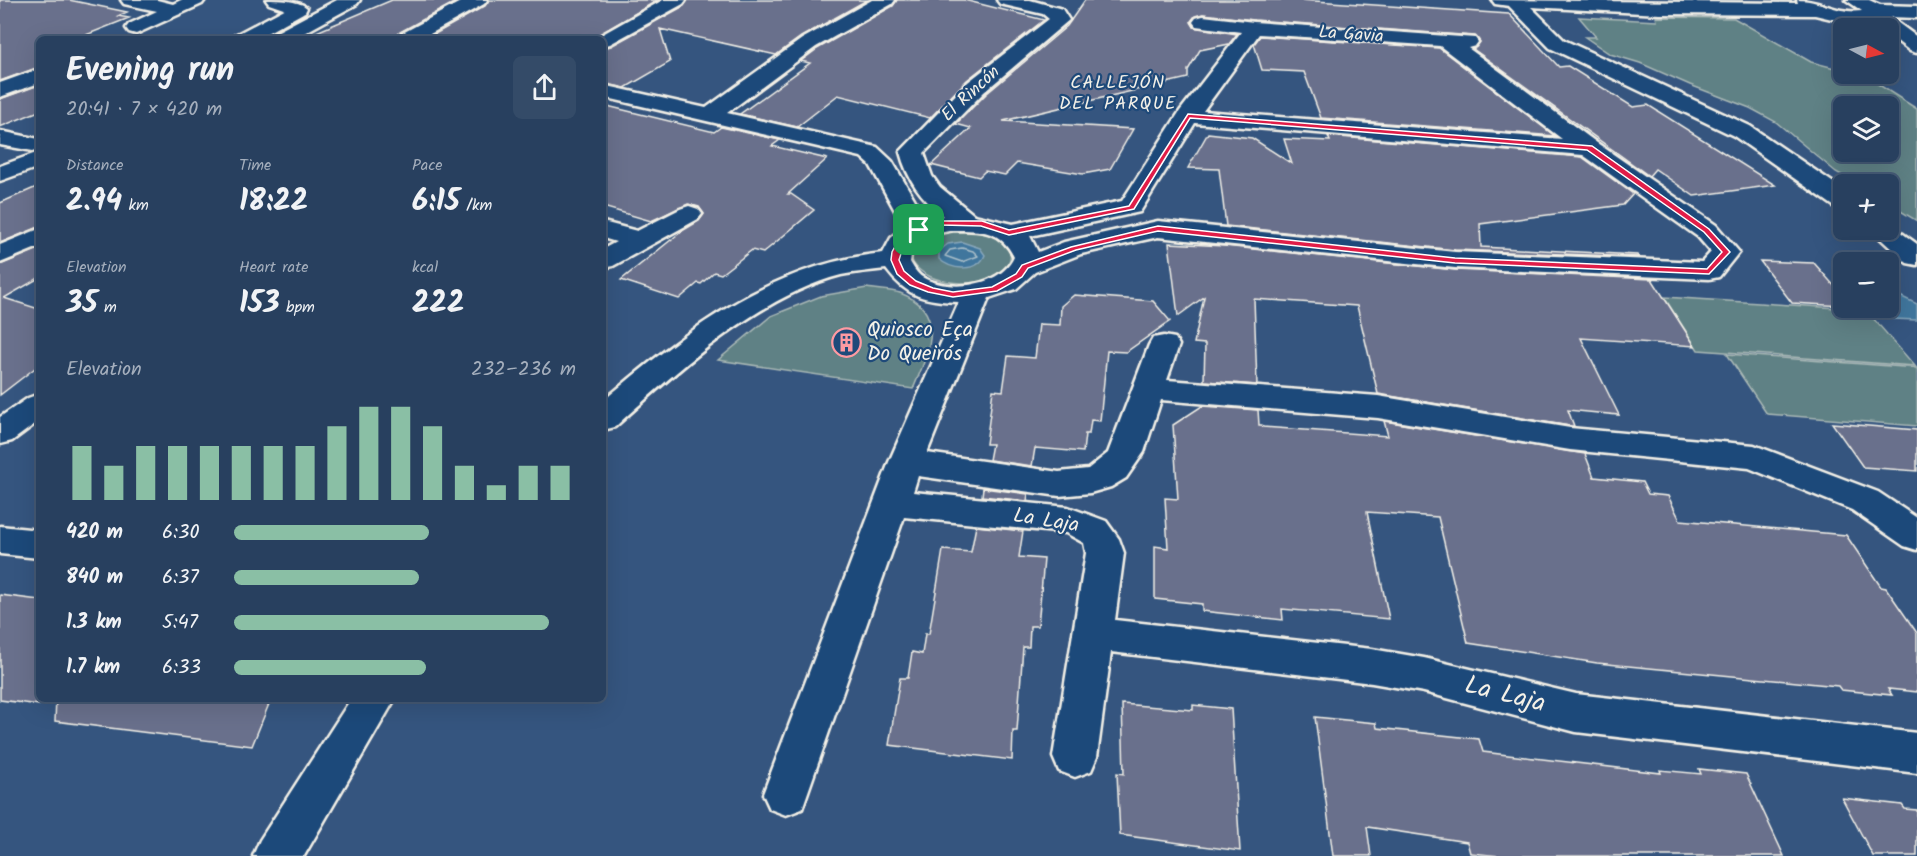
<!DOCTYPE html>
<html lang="en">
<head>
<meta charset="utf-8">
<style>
	body { margin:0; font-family:Kalam,sans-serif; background:#344b68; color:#f1f3f6; height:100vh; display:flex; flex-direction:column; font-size:22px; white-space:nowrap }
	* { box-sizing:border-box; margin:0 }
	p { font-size:20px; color:#a5afbd }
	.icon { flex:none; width:33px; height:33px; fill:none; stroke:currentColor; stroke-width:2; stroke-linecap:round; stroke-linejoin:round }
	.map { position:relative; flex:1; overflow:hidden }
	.details { position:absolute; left:36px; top:36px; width:570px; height:666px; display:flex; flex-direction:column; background:#28405f; border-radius:9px; box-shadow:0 6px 24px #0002,0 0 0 2px #445974 }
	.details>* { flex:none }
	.needle { width:39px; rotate:97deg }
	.fabs { position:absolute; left:1833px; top:18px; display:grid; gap:12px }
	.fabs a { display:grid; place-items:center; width:66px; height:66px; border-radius:9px; background:#28405f; box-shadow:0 6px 24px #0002,0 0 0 2px #445974; font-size:30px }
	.pin { position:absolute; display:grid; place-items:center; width:51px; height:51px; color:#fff; margin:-26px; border-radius:12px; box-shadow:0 3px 9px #0006 }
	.round { display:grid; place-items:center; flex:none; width:63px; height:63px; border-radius:9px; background:#344b68 }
	.headline { display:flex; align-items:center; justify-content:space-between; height:102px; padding:0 30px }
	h1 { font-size:33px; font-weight:700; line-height:45px }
	.metrics { display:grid; grid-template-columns:repeat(3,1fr); gap:9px; height:102px; padding:6px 30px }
	.metrics div { display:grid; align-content:center }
	.metrics b { font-size:30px; font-weight:700 }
	.metrics small { font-size:16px; font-weight:400 }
	.metrics p { font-size:16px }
	.chart { height:168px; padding:12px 30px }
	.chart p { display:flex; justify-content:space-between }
	.chart svg { width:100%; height:108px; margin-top:6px; stroke:#8abfa5; stroke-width:6 }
	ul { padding:0 30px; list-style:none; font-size:20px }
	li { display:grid; grid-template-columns:96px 72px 1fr; align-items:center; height:45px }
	li i { height:15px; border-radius:8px; background:#8abfa5 }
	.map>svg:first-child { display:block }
	.green { fill:#5f8185; stroke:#aab9b6; stroke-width:1.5; fill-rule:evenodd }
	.water { fill:#40769d; stroke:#88a7bb; stroke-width:1.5 }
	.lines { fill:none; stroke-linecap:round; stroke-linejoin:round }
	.shore { stroke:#acc0ca; stroke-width:1.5 }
	.building { fill:#69708c; stroke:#f4f1e8; stroke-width:1.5 }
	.street-casing { stroke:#f4f1e8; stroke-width:5 }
	.secondary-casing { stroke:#f4f1e8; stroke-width:5 }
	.street { fill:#1f4a7a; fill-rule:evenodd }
	.secondary { fill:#1f4a7a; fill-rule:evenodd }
	.route { fill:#e11d48; stroke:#fff; stroke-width:1.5; fill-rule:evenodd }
	.labels { text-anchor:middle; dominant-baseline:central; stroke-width:4.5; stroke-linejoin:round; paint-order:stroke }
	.far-street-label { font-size:18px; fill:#f4f1e8; stroke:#1f4a7a }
	.far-neighbourhood-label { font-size:18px; letter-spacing:1.5px; fill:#f4f1e8; stroke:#1f4a7a }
	.poi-label { font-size:21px; fill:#f4f1e8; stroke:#1f4a7a; text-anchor:start }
	.street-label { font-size:21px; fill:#f4f1e8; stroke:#1f4a7a }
	.near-street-label { font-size:26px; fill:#f4f1e8; stroke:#1f4a7a }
</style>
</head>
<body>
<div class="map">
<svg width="1917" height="856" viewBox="0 0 1917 856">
	<rect width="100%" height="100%" fill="#35557f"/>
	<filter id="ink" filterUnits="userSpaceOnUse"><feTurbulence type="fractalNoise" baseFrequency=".0167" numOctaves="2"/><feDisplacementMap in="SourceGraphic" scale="12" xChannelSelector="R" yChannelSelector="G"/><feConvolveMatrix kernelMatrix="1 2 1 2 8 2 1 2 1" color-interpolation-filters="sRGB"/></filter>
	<g filter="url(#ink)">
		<path class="green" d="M1579 17 1657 21 1656 17 1734 18 1811 62 1843 70 1844 74H1862L1917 109V221L1889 204 1888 184H1857L1836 172 1776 122 1750 108 1690 85 1640 63 1610 54 1585 37H1596ZM1888 106V152H1844V106Z
			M952 229C968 229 1023 235 1008 264 994 287 948 287 927 275 890 254 928 234 952 229Z
			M867 288C878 290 890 290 900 293 949 311 928 354 913 389L718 360 771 316 821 296Z
			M1664 297 1854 309 1872 317 1915 366 1698 350Z
			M1727 354 1917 368V426L1767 414Z"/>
		<path class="water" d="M962 242 980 248 985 255C978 272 952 271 939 259V251L948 244Z
			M1889 291 1917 304V320L1893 319 1868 308H1888Z"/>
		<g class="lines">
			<path class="shore" d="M962 248 973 251 978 256 962 262 945 256 950 250Z"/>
		</g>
		<path class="building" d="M0 0H69L127 12 118 16 129 18 76 39H39V67L0 81Z
			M392 0H459L398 33 394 39H300Z
			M489 0H658L592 39H426L485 6Z
			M688 0H867L801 37 776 55 660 29 670 62 625 88 603 83V48L611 46 684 6Z
			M897 0H964L1044 20 967 80 930 118 838 95 797 127 740 114 810 63 801 61 817 49 893 6Z
			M1085 0H1300L1509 14 1559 67 1568 66 1633 107 1648 105 1775 185 1694 196 1655 169 1649 176 1473 49 1480 42 1475 36 1254 20 1203 14 1195 16 1191 21 1194 27 1237 34 1229 44 1200 50 1188 70V78L1003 121 1133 129 1110 169 1083 174 1017 163 1005 175 985 171 979 177 931 165 971 128 956 124 986 94 1067 26Z
			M1260 36 1439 48 1555 136 1321 118 1304 72 1262 70 1254 44Z
			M39 85V111L0 127V99Z
			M603 105 714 132 721 127 780 140 772 146 827 159 788 194H791L814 210 763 253 752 250 721 274 714 272 701 284 698 283 679 299 621 280 682 231 699 221 704 214 699 207 688 204 651 221 603 207Z
			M1208 133 1252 138 1292 164 1284 139 1330 141 1328 136 1582 157 1633 194 1623 205 1480 224 1481 247 1637 255 1639 257 1455 250 1226 226 1219 169 1188 168Z
			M39 186V227L0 243V203Z
			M1169 243 1224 246 1455 270 1652 279 1695 346 1581 338 1619 415 1568 410 1574 426H1570L1378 394 1357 306 1254 299 1257 385 1204 381 1205 344 1194 343 1204 297 1178 316Z
			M39 249V278L4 298 39 309V365L0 395V265Z
			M1760 261 1814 263 1844 297V306L1792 303Z
			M1074 295 1153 301 1170 321 1126 352 1107 351 1100 421 1091 420 1089 434H1085L1083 452 1035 448 1032 466 989 460 992 444H986L993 390 1003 391 1008 356 1035 358 1039 324 1060 325 1061 306Z
			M1202 406 1258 410 1259 425H1262L1263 427 1388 436 1384 421 1585 454 1594 477 1642 482 1648 494 1668 496 1680 520 1846 535 1881 587 1886 588 1917 633V692L1888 689 1892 695 1841 690 1838 686 1597 663 1468 643 1438 517 1367 512 1389 619 1282 609 1283 620 1202 611V604L1155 599V546L1168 548 1165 498 1178 499 1173 425Z
			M1832 423 1917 430V471L1863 467Z
			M983 488 1028 494 1027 501 982 496Z
			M976 526 1023 531 1019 557 1044 559 1038 626H1030L1029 647H1023L1017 731H1013L1012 760 889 745 900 678H908L912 652 922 654 925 634H929L943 550 971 552Z
			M0 595 39 600V705L0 700Z
			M56 699H271L252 746 55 721Z
			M1122 704 1193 710V705L1231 709 1240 851 1120 835 1117 773 1124 774Z
			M1315 717 1376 723 1377 728 1479 739 1483 752 1661 773 1660 770 1701 774 1699 769 1746 774 1784 856H1500L1470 853 1467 842 1367 827 1371 856H1333Z
			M1842 798 1902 805 1905 809 1917 810V856H1873Z"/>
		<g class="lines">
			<defs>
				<path id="street" d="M121 0H157L173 4 181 0H205L202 4 136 34 129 32 126 28 129 24 157 11 124 4Z
					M266 0C279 0 298 0 307 8L305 12 298 14 269 4Z
					M464 0H487L484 4 421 39H396L399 35Z
					M663 0H686L683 4 610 44 603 46V39H594Z
					M872 0H895L892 4 816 47 727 113 877 147 892 161 926 219 943 216C921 198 907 179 900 152L968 82 1049 19 1043 14 1000 4 997 0H1030L1062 9 1069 20 984 92 924 153 932 176 940 187 974 215 1013 224 1122 201 1180 111 1241 32 1196 26 1193 22 1196 18 1203 16 1254 22 1475 38 1478 42 1475 46 1468 48 1597 143 1716 225 1739 252 1719 277 1709 279 1455 268 1158 237 1081 254 1035 272 1016 289 989 298 927 453 1059 472 1088 469 1108 453 1149 345 1153 338 1164 336 1175 338 1179 345 1167 380 1378 396 1570 428 1754 445 1878 492 1917 518V550L1904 546 1852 510 1749 468 1570 450 1378 418 1161 400 1144 452 1126 478 1111 487 1090 493 1059 496 918 476 913 492 1068 507 1106 521 1119 539 1124 553 1115 620 1372 649 1424 658 1576 694 1917 733V773L1576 732 1424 692 1372 683 1111 652 1097 757 1091 771 1075 777 1059 771 1053 757 1086 553 1084 543 1066 533 904 517 802 809 786 815 770 809 763 794 889 462 959 302C925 301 907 297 886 269 871 271 856 272 841 275 759 296 676 371 615 427L603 430V401C687 330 770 265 883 253L891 238 904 227 870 165 861 157 603 97V85L706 108 802 39ZM1259 34 1440 46 1562 139 1203 111ZM1195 123 1583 155 1698 237 1711 252 1702 262 1455 252 1158 221 1064 242 1038 252 1030 236 1140 212ZM954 230C981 230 1001 230 1014 257 1001 287 948 293 922 277 917 274 913 267 910 262L912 247 929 235Z
					M1492 0 1798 3 1797 0C1822 0 1836 14 1862 11L1846 0H1869L1880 5 1917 6V18L1890 17 1917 37V53L1910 51 1888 34V28H1881L1871 21 1849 23 1815 15 1660 14 1531 7 1564 40 1750 126 1844 190V209L1835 207 1734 136 1550 48 1509 6 1495 4Z
					M39 69V83L0 97V83Z
					M0 131 39 139V149L33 151 0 145Z
					M689 206 698 209 702 214 698 219 613 266 603 268V249L616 242 603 238V222L637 231 680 209Z
					M1888 223 1917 244V265L1907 263 1871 230H1888Z
					M39 229V247L0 263V245Z
					M39 394V421L12 441 0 444V417L28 398Z
					M0 526 39 530V558L0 554Z
					M351 699H395L304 856H253L260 840Z"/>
				<path id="secondary" d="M337 0H360L357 4 293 39H268L271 35Z
					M296 3 303 5 305 9 303 13 256 39H232L235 35Z
					M39 152V167L0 181V166Z"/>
			</defs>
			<use href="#street" class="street-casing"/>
			<use href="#secondary" class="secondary-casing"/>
			<use href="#street" class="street"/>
			<use href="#secondary" class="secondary"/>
		</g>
	</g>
	<path class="route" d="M1188 114 1592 146 1709 229 1730 252 1709 274 1455 263 1158 231 1076 250 1028 268 1022 277 997 291 953 297 928 292 910 285 897 274 891 260 892 252 898 241 917 228 942 221H982L1009 230 1129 206ZM1190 118 1587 150 1704 232 1722 252 1707 269 1455 258 1158 226 1071 247 1022 265 1016 274 992 287 953 292 933 288 916 281 904 271 899 260 904 244 922 231 942 225 981 226 1009 235 1134 209Z"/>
	<defs>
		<symbol id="building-ring" viewBox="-11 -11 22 22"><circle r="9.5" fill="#1f4a7a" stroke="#ff9aa2" stroke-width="1.5"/><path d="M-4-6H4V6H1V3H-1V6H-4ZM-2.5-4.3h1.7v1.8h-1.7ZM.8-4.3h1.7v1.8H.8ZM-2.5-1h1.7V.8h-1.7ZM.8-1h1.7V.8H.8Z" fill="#ff9aa2"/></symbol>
	</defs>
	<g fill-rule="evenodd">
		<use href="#building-ring" x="830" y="326" width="33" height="33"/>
	</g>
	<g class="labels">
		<g class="far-street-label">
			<text transform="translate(1351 35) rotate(4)">La Gavia</text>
			<text transform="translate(971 94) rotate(-43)">El Rincón</text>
		</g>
		<g class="far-neighbourhood-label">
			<text x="1118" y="83">CALLEJÓN<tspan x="1118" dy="21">DEL PARQUE</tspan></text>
		</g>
		<g class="poi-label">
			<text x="867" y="330">Quiosco Eça<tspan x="867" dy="24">Do Queirós</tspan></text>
		</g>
		<g class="street-label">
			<text transform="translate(1046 521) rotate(9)">La Laja</text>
		</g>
		<g class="near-street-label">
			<text transform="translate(1505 695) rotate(14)">La Laja</text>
		</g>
	</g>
</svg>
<div class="fabs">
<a><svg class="needle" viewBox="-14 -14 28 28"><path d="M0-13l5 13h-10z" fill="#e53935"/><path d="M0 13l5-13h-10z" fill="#a5afbd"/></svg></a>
<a><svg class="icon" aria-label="layers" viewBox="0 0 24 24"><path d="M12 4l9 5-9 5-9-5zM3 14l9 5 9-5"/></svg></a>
<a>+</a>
<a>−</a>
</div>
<div class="pin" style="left:919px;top:230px;background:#1e9e55"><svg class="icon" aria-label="arrive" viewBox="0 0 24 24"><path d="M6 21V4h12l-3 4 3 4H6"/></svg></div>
<section class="details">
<div class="headline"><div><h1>Evening run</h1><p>20:41 · 7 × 420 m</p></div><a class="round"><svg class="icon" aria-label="share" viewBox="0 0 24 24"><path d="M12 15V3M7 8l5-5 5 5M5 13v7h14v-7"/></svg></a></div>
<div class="metrics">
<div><p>Distance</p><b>2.94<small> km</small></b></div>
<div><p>Time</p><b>18:22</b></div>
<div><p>Pace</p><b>6:15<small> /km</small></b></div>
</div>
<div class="metrics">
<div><p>Elevation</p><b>35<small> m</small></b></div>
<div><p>Heart rate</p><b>153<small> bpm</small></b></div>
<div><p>kcal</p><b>222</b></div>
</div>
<div class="chart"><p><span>Elevation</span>232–236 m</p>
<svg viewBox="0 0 160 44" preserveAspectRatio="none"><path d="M5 44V22M15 44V30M25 44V22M35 44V22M45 44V22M55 44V22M65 44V22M75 44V22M85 44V14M95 44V6M105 44V6M115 44V14M125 44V30M135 44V38M145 44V30M155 44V30"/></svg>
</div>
<ul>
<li><b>420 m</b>6:30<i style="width:57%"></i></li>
<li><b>840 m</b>6:37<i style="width:54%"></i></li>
<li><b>1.3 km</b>5:47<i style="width:92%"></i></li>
<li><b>1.7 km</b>6:33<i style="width:56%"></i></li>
</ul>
</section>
</div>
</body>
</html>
